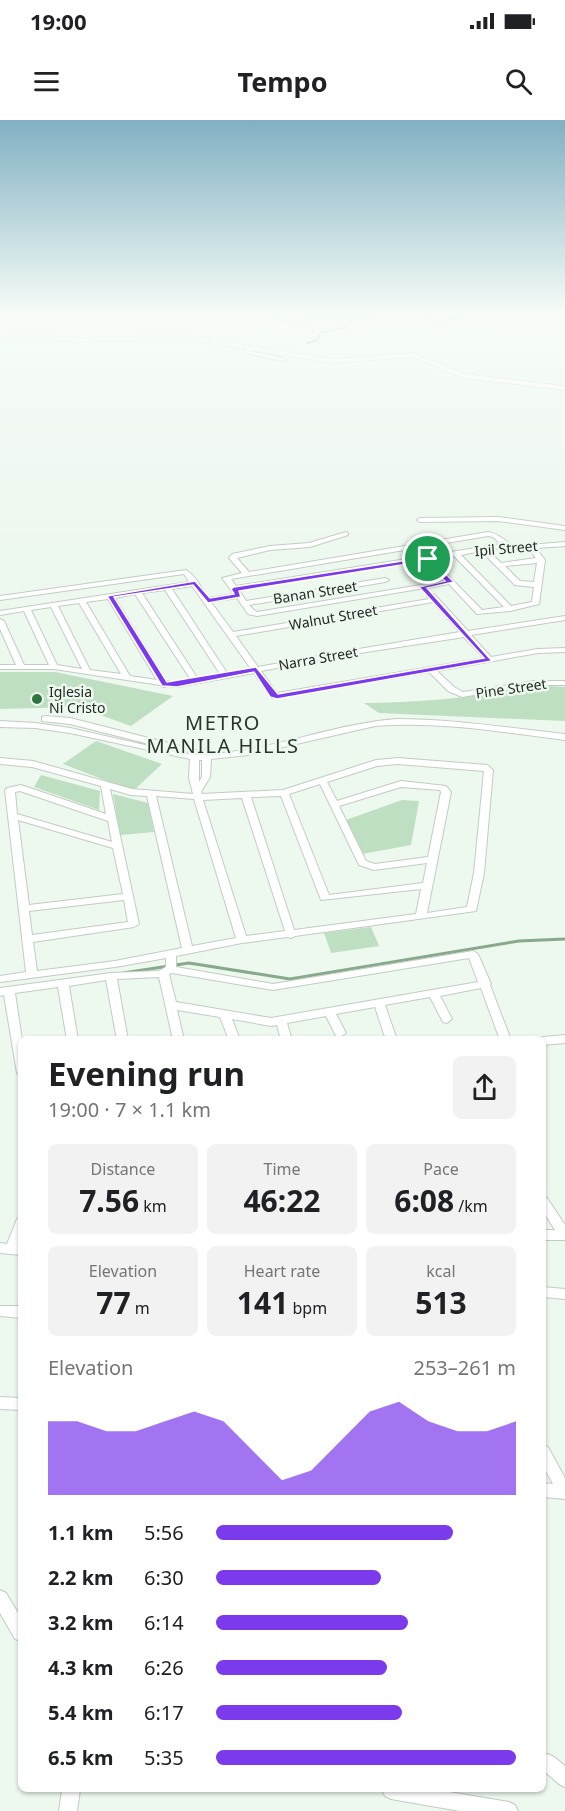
<!DOCTYPE html>
<html lang="en">
<head>
<meta charset="utf-8">
<style>
	body { margin:0; font-family:"Noto Sans",sans-serif; background:#f2f2f2; color:#202124; height:100vh; display:flex; flex-direction:column; font-size:22px; white-space:nowrap }
	* { box-sizing:border-box; margin:0 }
	p { font-size:20px; color:#757577 }
	.icon { flex:none; width:33px; height:33px; fill:none; stroke:currentColor; stroke-width:2; stroke-linecap:round; stroke-linejoin:round }
	.map { position:relative; flex:1; overflow:hidden }
	.side { position:absolute; left:18px; top:916px; width:528px; height:756px; display:flex; flex-direction:column; background:#fff; border-radius:9px; box-shadow:0 2px 4px #0004 }
	.side>* { flex:none }
	.pin { position:absolute; display:grid; place-items:center; width:51px; height:51px; color:#fff; margin:-26px; border:3px solid #fff; border-radius:50%; box-shadow:0 2px 6px #0007 }
	.round { display:grid; place-items:center; flex:none; width:63px; height:63px; border-radius:9px; background:#f2f2f2 }
	.summary { display:flex; align-items:center; justify-content:space-between; height:102px; padding:0 30px }
	h1 { font-size:33px; font-weight:700; line-height:45px }
	.figures { display:grid; grid-template-columns:repeat(3,1fr); gap:9px; height:102px; padding:6px 30px }
	.figures div { display:grid; align-content:center; border-radius:9px; background:#f2f2f2; text-align:center }
	.figures b { font-size:30px; font-weight:700 }
	.figures small { font-size:16px; font-weight:400 }
	.figures p { font-size:16px }
	.chart { height:168px; padding:12px 30px }
	.chart p { display:flex; justify-content:space-between }
	.chart svg { width:100%; height:108px; margin-top:6px; fill:#7c3aed; opacity:.7 }
	ul { padding:0 30px; list-style:none; font-size:20px }
	li { display:grid; grid-template-columns:96px 72px 1fr; align-items:center; height:45px }
	li i { height:15px; border-radius:8px; background:#7c3aed }
	.status { display:flex; justify-content:space-between; align-items:center; height:42px; padding:0 30px; background:#fff; direction:ltr }
	.status svg { height:16px; fill:currentColor }
	header { display:flex; justify-content:space-between; align-items:center; height:78px; padding:0 30px; background:#fff; font-size:27px; font-weight:700 }
	.map>svg:first-child { display:block }
	.green { fill:#bedfc2 }
	.lines { fill:none; stroke-linecap:round; stroke-linejoin:round }
	.stream-far1 { stroke:#88a98c; stroke-width:1.5 }
	.stream { stroke:#88a98c; stroke-width:3 }
	.minor-casing { stroke:#c1cdc3; stroke-width:2 }
	.secondary-casing { stroke:#c1cdc3; stroke-width:1 }
	.minor { fill:#fff; fill-rule:evenodd }
	.secondary { fill:#fff; fill-rule:evenodd }
	.route { fill:#7c3aed; stroke:#fff; stroke-width:1.5; fill-rule:evenodd }
	.poi-dot { fill:#307540; stroke:#edf8ee; stroke-width:2 }
	.labels { text-anchor:middle; dominant-baseline:central; stroke-width:5; stroke-linejoin:round; paint-order:stroke }
	.far-street-label { font-size:14px; fill:#242824; stroke:#edf8ee }
	.far-poi-label { font-size:14px; fill:#242824; stroke:#edf8ee; text-anchor:start }
	.quarter-label { font-size:20px; letter-spacing:1.5px; fill:#2c352d; stroke:#edf8ee }
</style>
</head>
<body>
<div class="status"><b>19:00</b><svg viewBox="0 0 49 12"><path d="M0 12V9h3v3zM5 12V6h3v6zM10 12V3h3v9zM15 12V0h3v12zM26 1h20v11H26zM47 4h2v5h-2z"/></svg></div>
<header><svg class="icon" aria-label="menu" viewBox="0 0 24 24"><path d="M4 6h16M4 12h16M4 18h16"/></svg>Tempo<svg class="icon" aria-label="search" viewBox="0 0 24 24"><circle cx="10" cy="10" r="6"/><path d="M15 15l6 6"/></svg></header>
<div class="map">
<svg width="565" height="1691" viewBox="0 0 565 1691">
	<rect width="100%" height="100%" fill="#edf8ee"/>
	<path class="green" d="M0 552H55L173 576 131 606 78 587 0 589Z
		M538 565 565 567V601L379 593 364 583C424 583 480 577 538 565Z
		M96 621 162 644 133 671 63 644Z
		M41 655 100 671 99 690 34 667Z
		M113 674 148 683 154 712 120 715Z
		M402 680 419 681 411 725 362 734 346 700Z
		M371 807 379 826 331 833 324 813Z"/>
	<g class="lines">
		<path class="stream-far1" d="M277 193 272 198 282 201 353 198
			M512 193 521 196 537 193
			M556 193 565 197
			M307 223 317 220 321 212 348 207 353 198 413 194 437 201 493 193"/>
		<path class="stream" d="M123 853 189 843 290 859 519 821 565 819"/>
		<defs>
			<path id="minor" d="M251 227 254 229 251 231 286 239 283 241 244 233V231Z
				M498 397 565 406V410L498 401 420 402 417 400 420 398Z
				M346 412 348 413V415L310 427 270 430 237 438 249 452 488 412C501 414 504 422 516 426L565 422V426L536 428 545 440 539 484 510 491 477 494 449 464 257 496 248 494 237 478 211 482 233 512 429 479 427 476 431 474H434L468 511 565 496V500L471 515 491 537 538 529 565 528V532L538 533 437 551 454 567 463 572 534 561H565V565H534L462 577 448 571 429 552 275 578H272L254 553 177 567 167 566 164 567 160 565 54 549H0V545H16L0 509V499L4 501 24 545H49L24 491 0 495V491L189 462 184 454 0 480V476L186 450C196 456 201 468 208 478L234 474 222 458 242 453 229 438 232 434 270 426 309 423ZM488 416 493 417 501 424 236 466 231 459ZM506 427 515 430 529 429 536 438 501 443 488 430ZM481 431 515 465 534 467 532 482 511 486 461 435ZM454 436 504 487 482 490 432 439ZM425 440 445 461 257 492 254 490 249 485 385 462 389 460 385 458 246 481 239 470ZM537 443 534 462 520 461 505 446ZM192 466 251 549 227 553 172 469ZM165 470 220 554 198 559 142 473ZM135 474 191 560 177 563 166 561 115 478ZM108 479 157 560 130 556 86 482ZM433 482 460 512 347 531 258 547 236 516ZM79 483 121 554 90 550 58 486ZM51 487 82 549 57 545 31 490ZM464 517 484 538 277 573 261 551 347 535Z
				M45 596 70 598 188 628 189 630 185 633 70 604 42 601V597Z
				M396 599C453 599 509 608 565 614V620C502 612 439 601 375 606L248 635 211 639 210 657 201 672 202 674 283 670 376 640 398 638 487 645 493 650 484 753 476 791 295 816 291 818 287 817 242 823 176 836V847L273 864 473 831 478 834 491 864 490 865 511 920H500L481 868 440 876 452 899 447 903 443 902 430 877 385 885 397 920H386L375 887 336 894 346 913 340 917 336 916 326 896 287 903 292 920H281L277 905 271 906 232 899 240 920H229L220 897 177 890 184 920H173L159 857 117 859 128 920H117L106 860 69 866 78 920H67L58 867 15 873 22 920 21 954 17 953 4 875 0 876V868L111 853 159 851 166 847V838L115 847 0 862V856L26 852 5 670 7 668 21 665 106 694 101 666 32 647 0 644V638L33 641 132 669 193 674 189 658 190 639 70 613 35 608 0 607V601L35 603 70 608 180 633 190 634 192 630H198L199 634H203L204 630H210L211 634C274 630 333 604 396 599ZM199 640H202V657L199 662ZM398 644 484 651 474 753 467 787 427 793 451 672 446 666 401 661 337 681 327 662 377 646ZM320 664 359 745 374 750 427 743 423 763 329 775 289 674ZM401 667 440 670 441 672 428 737 375 744 366 741 339 686ZM110 669 131 675 147 676 182 828 115 841 37 851 33 822 134 807 139 804ZM20 671 108 701 112 722 17 694 15 672ZM156 676 194 679 236 818 192 826ZM281 676 321 780 421 769 416 794 294 810 251 677ZM242 678 285 811 246 816 203 680ZM18 700 113 728 123 774 29 785ZM124 780 128 802 32 815 29 791ZM469 838 478 862 271 898 176 882 169 854 172 853 273 870Z
				M565 915V923L543 925V920H538L543 917Z
				M543 1076 547 1078 565 1105V1120H543V1110H555L543 1091Z
				M21 1097V1135L0 1133V1123L7 1124 17 1099Z
				M543 1167 565 1169V1179L543 1177Z
				M0 1186H21V1198L0 1196Z
				M0 1277 21 1278V1290L0 1289Z
				M543 1325 548 1327 565 1358V1379L543 1377V1363L553 1364 543 1346Z
				M0 1470 6 1473 21 1498V1521L15 1519 0 1493Z
				M548 1634 554 1637 565 1646V1667L559 1664 543 1650V1636Z
				M62 1670H80L77 1691H59Z
				M382 1670H437L509 1682 515 1685 518 1691H460L391 1679 385 1676Z"/>
			<path id="secondary" d="M0 213 80 218 181 215 333 239 413 233 465 254 565 266V270L463 258 412 237 333 243 181 219 80 222 0 217Z"/>
		</defs>
		<use href="#minor" class="minor-casing"/>
		<use href="#secondary" class="secondary-casing"/>
		<use href="#minor" class="minor"/>
		<use href="#secondary" class="secondary"/>
	</g>
	<linearGradient id="sky" x2="0" y2="1"><stop stop-color="#81b0c3"/><stop offset="0.45" stop-color="#f7fcf7"/><stop offset="1" stop-color="#f7fcf7" stop-opacity="0"/></linearGradient>
	<rect width="565" height="430" fill="url(#sky)"/>
	<path class="route" d="M428 437 454 462 427 468 492 541 277 579 270 577 254 552 177 567 162 566 107 476 195 461 210 478 234 474 231 469 234 467ZM426 441 445 461 419 467 484 538 278 574 256 547 167 562 114 477 193 465 208 483 241 477 239 471Z"/>
	<circle class="poi-dot" cx="37" cy="579" r="6"/>
	<g class="labels">
		<g class="far-street-label">
			<text transform="translate(506 428) rotate(-5)">Ipil Street</text>
			<text transform="translate(315 472) rotate(-9)">Banan Street</text>
			<text transform="translate(333 497) rotate(-10)">Walnut Street</text>
			<text transform="translate(318 538) rotate(-10)">Narra Street</text>
			<text transform="translate(511 568) rotate(-8)">Pine Street</text>
		</g>
		<g class="far-poi-label">
			<text x="49" y="571">Iglesia<tspan x="49" dy="16">Ni Cristo</tspan></text>
		</g>
		<g class="quarter-label">
			<text x="223" y="602">METRO<tspan x="223" dy="23">MANILA HILLS</tspan></text>
		</g>
	</g>
</svg>
<div class="pin" style="left:428px;top:439px;background:#1e9e55"><svg class="icon" aria-label="arrive" viewBox="0 0 24 24"><path d="M6 21V4h12l-3 4 3 4H6"/></svg></div>
<section class="side">
<div class="summary"><div><h1>Evening run</h1><p>19:00 · 7 × 1.1 km</p></div><a class="round"><svg class="icon" aria-label="share" viewBox="0 0 24 24"><path d="M12 15V3M7 8l5-5 5 5M5 13v7h14v-7"/></svg></a></div>
<div class="figures">
<div><p>Distance</p><b>7.56<small> km</small></b></div>
<div><p>Time</p><b>46:22</b></div>
<div><p>Pace</p><b>6:08<small> /km</small></b></div>
</div>
<div class="figures">
<div><p>Elevation</p><b>77<small> m</small></b></div>
<div><p>Heart rate</p><b>141<small> bpm</small></b></div>
<div><p>kcal</p><b>513</b></div>
</div>
<div class="chart"><p><span>Elevation</span>253–261 m</p>
<svg viewBox="0 0 160 44" preserveAspectRatio="none"><path d="M0 44V14L10 14L20 18L30 18L40 14L50 10L60 14L70 26L80 38L90 34L100 22L110 10L120 6L130 14L140 18L150 18L160 14V44z"/></svg>
</div>
<ul>
<li><b>1.1 km</b>5:56<i style="width:79%"></i></li>
<li><b>2.2 km</b>6:30<i style="width:55%"></i></li>
<li><b>3.2 km</b>6:14<i style="width:64%"></i></li>
<li><b>4.3 km</b>6:26<i style="width:57%"></i></li>
<li><b>5.4 km</b>6:17<i style="width:62%"></i></li>
<li><b>6.5 km</b>5:35<i style="width:100%"></i></li>
</ul>
</section>
</div>
</body>
</html>
